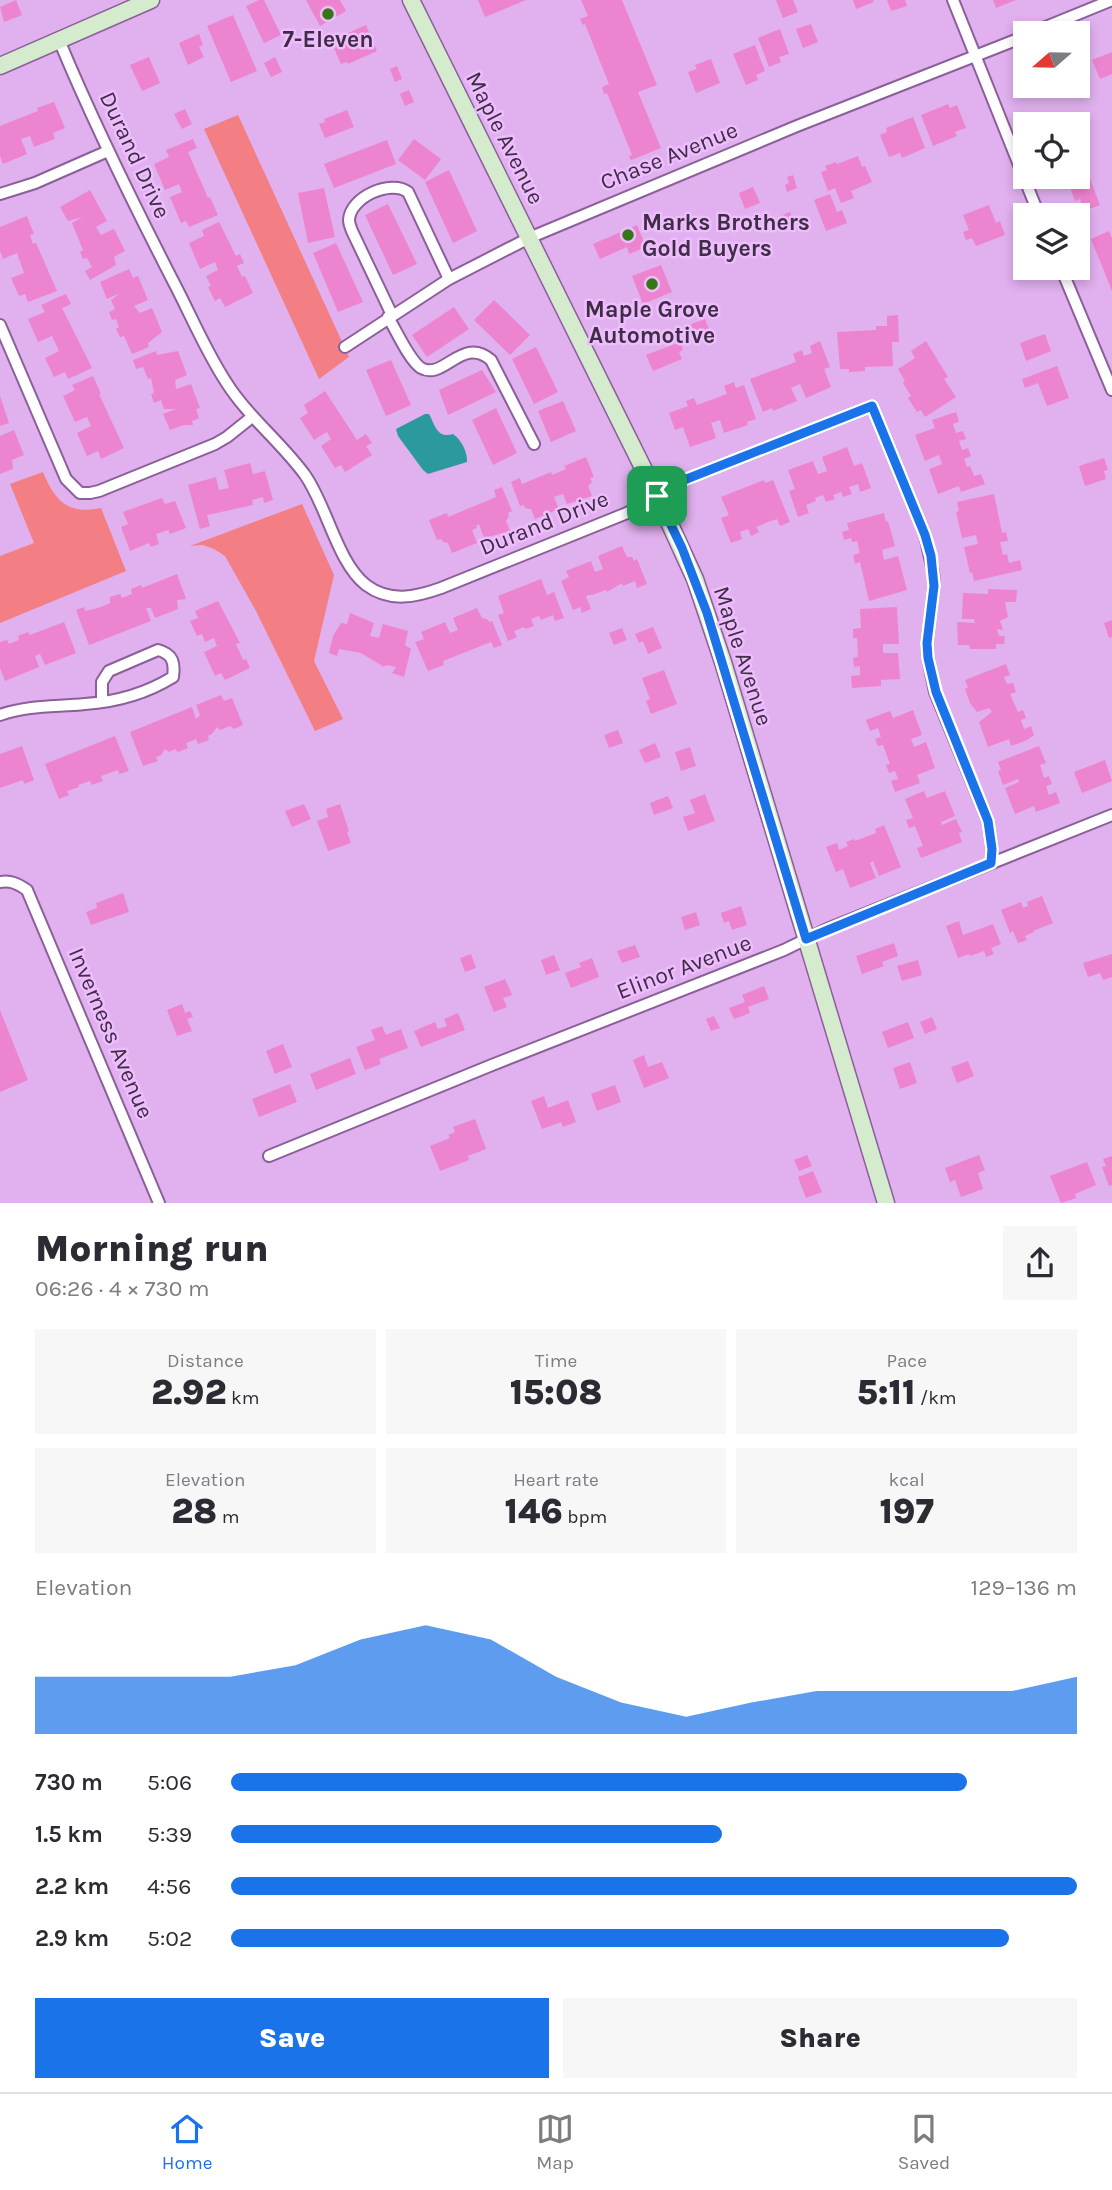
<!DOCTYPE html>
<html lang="en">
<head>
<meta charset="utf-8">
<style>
	body { margin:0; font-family:Karla,sans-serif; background:#f7f7f7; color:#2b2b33; height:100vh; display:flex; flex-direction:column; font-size:26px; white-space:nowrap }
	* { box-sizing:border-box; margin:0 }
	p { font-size:23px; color:#7c7c81 }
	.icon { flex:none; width:38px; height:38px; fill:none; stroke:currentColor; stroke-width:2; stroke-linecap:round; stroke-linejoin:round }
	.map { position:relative; height:1203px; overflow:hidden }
	.side { display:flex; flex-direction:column; background:#fff; flex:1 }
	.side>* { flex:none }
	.needle { width:46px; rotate:250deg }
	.controls { position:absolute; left:1013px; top:21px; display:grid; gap:14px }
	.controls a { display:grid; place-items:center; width:77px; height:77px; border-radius:0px; background:#fff; box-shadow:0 4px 10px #0003; font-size:35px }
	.pin { position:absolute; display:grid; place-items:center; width:60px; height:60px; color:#fff; margin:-30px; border-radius:14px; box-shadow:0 4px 10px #0006 }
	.round { display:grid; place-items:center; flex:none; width:74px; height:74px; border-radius:0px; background:#f7f7f7 }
	.headline { display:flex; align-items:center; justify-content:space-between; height:119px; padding:0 35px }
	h1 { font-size:38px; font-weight:800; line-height:52px }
	.figures { display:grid; grid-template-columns:repeat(3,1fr); gap:10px; height:119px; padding:7px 35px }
	.figures div { display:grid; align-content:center; border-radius:0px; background:#f7f7f7; text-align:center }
	.figures b { font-size:35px; font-weight:800 }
	.figures small { font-size:19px; font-weight:400 }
	.figures p { font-size:19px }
	.chart { height:196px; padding:14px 35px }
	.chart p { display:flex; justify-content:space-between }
	.chart svg { width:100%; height:126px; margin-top:7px; fill:#1a73e8; opacity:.7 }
	.button { display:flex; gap:14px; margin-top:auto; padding:14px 35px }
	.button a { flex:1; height:80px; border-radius:0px; background:#1a73e8; color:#fff; font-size:28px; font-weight:800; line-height:80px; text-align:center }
	.button a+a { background:#f7f7f7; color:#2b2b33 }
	ul { padding:0 35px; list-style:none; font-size:23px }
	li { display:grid; grid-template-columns:112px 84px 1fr; align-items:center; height:52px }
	li i { height:18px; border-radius:9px; background:#1a73e8 }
	.tab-bar { display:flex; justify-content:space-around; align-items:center; height:98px; border-top:2px solid #e1e1e2; background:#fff; font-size:19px; color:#7c7c81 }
	.tab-bar a { display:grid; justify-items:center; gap:4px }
	.tab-bar .current { color:#1a73e8 }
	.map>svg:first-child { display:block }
	.green { fill:#f37e84 }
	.water { fill:#2c9a9d }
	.building { fill:#ed84d0 }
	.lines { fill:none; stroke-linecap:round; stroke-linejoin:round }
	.minor-casing { stroke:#8b5f99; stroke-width:14 }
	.secondary-casing { stroke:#8b5f99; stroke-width:19 }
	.minor { stroke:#fff; stroke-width:10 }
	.secondary { stroke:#d5ebcd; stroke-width:16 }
	.route-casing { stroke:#fff; stroke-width:14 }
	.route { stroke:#1a73e8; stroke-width:9 }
	.poi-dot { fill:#357717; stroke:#eebdfd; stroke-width:2.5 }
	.labels { text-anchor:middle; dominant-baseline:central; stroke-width:5; stroke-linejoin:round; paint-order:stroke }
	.poi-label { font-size:23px; font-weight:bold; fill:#3f2c45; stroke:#eebdfd }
	.street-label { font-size:23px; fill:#3f2c45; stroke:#eebdfd }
</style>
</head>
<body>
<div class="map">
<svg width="1112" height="1203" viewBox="0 0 1112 1203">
	<rect width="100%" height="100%" fill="#e1b0ef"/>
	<path class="green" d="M238 115 349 357 319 379 204 129Z
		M43 472C55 501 68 515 101 508L126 571 0 623V556L34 543 10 484Z
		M302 504 334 575 314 661 343 719 315 731 256 611 225 556 214 549 203 545 190 546Z"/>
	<path class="water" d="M425 414H429C435 425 437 439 453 434 461 439 468 453 467 462L428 474 423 470 398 436 396 429Z"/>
	<path class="building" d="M16 0 22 15 4 22 0 7Z
		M259 0H264L281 35 264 43 246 6Z
		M306 0H340L346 11 320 26Z
		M478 0H526L485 17Z
		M581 0H622L657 85 638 92 661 148 631 160 629 156 632 155 607 93 604 94 602 87 609 84 585 24 583 25 580 19 588 16Z
		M776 0H793L798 12 783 18Z
		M853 0H873L874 2 856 9Z
		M887 0H905L907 6 891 11Z
		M993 0H1016L996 8Z
		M233 15 257 71 231 82 207 26Z
		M811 24 818 42 803 48 796 29Z
		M366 25 377 51 348 64 347 62 341 64 334 48 340 46 337 38Z
		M780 29 789 54 779 57 781 62 769 67 758 38Z
		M199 34 203 45 199 47 204 57 188 65 179 43Z
		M755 45 765 71 756 75 758 80 746 85 733 54Z
		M1112 52V74L1100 79 1092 60Z
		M149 57 160 83 142 91 130 65Z
		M275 57 282 72 271 77 264 63Z
		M711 59 720 83 696 93 688 72 697 69 695 65Z
		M397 66 402 79 395 82 390 69Z
		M409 90 414 102 405 106 400 94Z
		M54 102 65 128 53 133 55 139 34 147 30 136 21 139 27 154 3 164 0 156V126L38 111 37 108Z
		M948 104 950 108 957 105 966 128 955 132 957 136 933 146 921 115Z
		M185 109 192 124 182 129 174 114Z
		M347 110 354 127 325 138 319 124 325 122 324 119Z
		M913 117 925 148 902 158 900 153 889 157 880 135 887 132 886 128Z
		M193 139 197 148 188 152 208 198 210 197 218 215 189 227 186 221 181 223 170 197 182 192 179 184 165 190 154 164 169 157 166 150Z
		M414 139 441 159 425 180 398 160Z
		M387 140 396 164 334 188 324 164Z
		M858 156 862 167 865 166 872 182 851 191 854 198 841 203 835 188 828 191 821 172 827 170 825 166 836 162 837 164Z
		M1084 163 1100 205 1084 211 1080 199 1075 201 1066 177H1078V166Z
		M449 170 477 231 453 243 425 182Z
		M793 175 797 188 787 192 785 185 789 183 787 177Z
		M753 187 760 203 745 209 739 193Z
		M324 188 335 237 308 243 298 193Z
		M90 190 107 221 96 227 101 235 114 229 125 251 114 257 116 265 90 280 85 271 92 267 87 258 83 259 80 252 83 250 72 223 82 217 68 221 60 207Z
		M830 194 837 212 842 210 847 223 826 231 814 200Z
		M388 204 417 264 393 275 365 215Z
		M989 205 996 223 1000 221 1005 235 976 246 972 238 966 240 963 232 969 230 963 215Z
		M790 212 795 225 783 229 778 217Z
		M27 216 34 234 30 235 33 244 36 243 57 291 28 302 25 294 19 296 11 278 24 273 17 253 3 259 0 251V227Z
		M219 222 236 256 240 254 244 263 237 266 242 277 245 276 253 293 225 307 220 298 215 301 208 287 211 286 206 276 218 270 215 262 200 269 189 243 204 236 202 230Z
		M637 225 646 247 629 254 627 247 600 259 593 244Z
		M1109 231 1112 238V291L1091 239Z
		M336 243 363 302 338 312 313 253Z
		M661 265 672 292 643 304 632 276Z
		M129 269 133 278 138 276 148 300 134 306 140 313 152 308 162 332 148 343 149 347 132 354 124 336 120 337 116 329 119 327 116 319 112 320 109 312 115 309 111 300 120 293 107 299 100 282Z
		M66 294 71 304 62 308 92 368 68 379 65 372 54 377 45 358 59 351 52 336 38 342 28 319 45 312 41 305Z
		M494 300 530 335 510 355 474 320Z
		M454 307 469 329 427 357 412 335Z
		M898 315 899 342H892L893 366 865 367V371L849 372V369H840L837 332 876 330V326H887V316Z
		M705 319 710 332 696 338 691 324Z
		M1045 334 1051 351 1026 361 1020 343Z
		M820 341 830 367 824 369 831 387 806 398 800 384 791 388 797 401 773 411 772 408 763 412 750 379 796 362 793 354 802 350 804 356 812 353 810 346Z
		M926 341 948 377 944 379 956 397 925 417 921 410 917 412 908 398 911 396 903 383 905 381 898 369 915 358 911 351Z
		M680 342 683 350 679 352 682 359 653 371 646 355Z
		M536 347 558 392 534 404 512 359Z
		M156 351 157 355 178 351 187 375 175 380 176 389 191 384 200 408 196 409 199 418 192 421 193 425H184L170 430 163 414 176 409H164L161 400 154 403 151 394 154 393 151 378 148 379 143 367 136 369 133 360Z
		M391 360 411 405 386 416 366 370Z
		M1057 366 1069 398 1047 406 1038 383 1025 388 1022 379Z
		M482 370 496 392 448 415 439 390Z
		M93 376 101 394H99L124 448 101 459 98 451 87 456 77 433 91 426 87 417 75 422 63 396 75 390 72 385Z
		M734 382 736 388 744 385 756 419 747 422 748 425 724 433 720 420 711 423 716 438 690 447 683 427 675 430 669 413 688 406 686 401 694 398 697 405 727 394 724 386Z
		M325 391 357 440 366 434 372 443 366 446 372 455 345 472 341 465 335 468 321 446 331 439 327 432 314 440 300 418 308 413 304 405Z
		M0 396 9 423 0 426Z
		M563 401 576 431 551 442 538 411Z
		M496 408 517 453 493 465 472 420Z
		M956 412 959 422 953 424 956 433 963 431 966 439 959 441 962 450 968 448 971 456 964 459 967 467 970 466 974 476 981 474 985 484 961 492 959 486 938 494 929 469 942 464 939 455 925 461 915 435 935 428 932 420Z
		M14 430 24 455 12 460 13 469 0 474V436Z
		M847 447 854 466 862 463 871 488 860 492 858 484 849 487 852 494 843 497 841 492 833 495 835 499 826 502 823 495 815 498 816 501 806 505 809 513 798 517 789 491 795 489 788 470 813 461 818 474 827 471 822 457Z
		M586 457 594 477 590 478 592 482 588 486 592 496 567 504 563 494 554 497 559 509 535 519 531 509 525 508 524 505 520 506 511 482 520 478 522 484 551 472 552 475 566 469 564 466Z
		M1104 458 1108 470 1104 471 1106 479 1085 486 1079 466Z
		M250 463 253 474 265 471 273 500 264 503 263 497 252 500 253 505 207 515 210 526 200 529 188 485 216 477 219 490 229 488 224 470Z
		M764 480 765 483 773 480 790 522 780 526 777 519 768 522 756 527 759 532 751 536 748 529 740 532 742 539 731 543 721 518 729 515 721 497Z
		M502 487 512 511 508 513 509 516 506 521 510 531 484 538 479 524 476 526 477 528 472 530 477 543 452 553 448 543 443 542 441 539 437 540 429 520 447 513 448 517 496 497 494 490Z
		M994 494 1002 533 1006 532 1008 541 1000 542 1003 555 1007 554 1009 563 1020 560 1022 570 974 581 972 572 970 573 964 547 978 544 976 535 962 538 956 512 959 511 957 502Z
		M162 498 165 504 175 501 186 528 170 534 168 530 156 534 159 544 151 547 149 543 130 551 121 527 128 524 123 512Z
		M884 513 886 522 888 521 895 546 882 550 884 560 898 556 907 590 869 601 860 562 855 564 853 555 860 553 857 541 852 542 851 538 844 540 842 532 849 530 847 523Z
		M622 546 627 557H632L634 561 637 559 647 584 637 588 635 581 623 586 622 583 607 592 606 590 592 595H589L586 596 591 609 582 613 580 607 573 610 561 581 569 577 566 571 591 561 595 572 603 569 598 556Z
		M177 574 186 599 177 600 178 609 155 618 151 608H146L151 621 89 645 76 610 84 607 85 611 98 608 110 603V597L120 594 122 598 132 594 131 589 141 585 142 588Z
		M541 579 547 595 554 592 564 618 555 621 553 615 541 620 539 616 531 619 534 626 525 629 524 627 514 631 517 637 508 641 498 615 504 613 498 596Z
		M988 589 1017 590 1016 602H1005L1008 617 1000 621 1003 630 997 629 999 636H1005L1004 644H996V649H970L969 645H958L957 622 975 623 974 619H962L963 593 988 594Z
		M218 601 240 643 236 644 243 660 246 659 250 668 225 680 221 673 215 676 204 652 217 646 214 638 205 642 202 634 197 636 190 621 198 618 195 611Z
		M897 607 899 644H883V653H898L900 679 881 680V686L852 688 851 676 860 675V666L854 667 853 658 858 657 857 638H853V629L861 628 860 609Z
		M477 608 482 618 487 619 489 622 492 621 502 645 494 648 491 642 443 661 444 665 428 671 415 642 424 639 421 632 445 622 450 633 458 630 453 618Z
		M350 613 374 623 370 636 379 638 383 624 408 631 405 645 411 649 404 677 392 673 396 667 386 665 384 667 361 653 339 649 337 656 329 653 333 636 341 623 347 624Z
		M1112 620V637L1109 638 1104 623Z
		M64 622 76 653 45 665 40 654 35 656 39 667 5 681 0 668V642L7 640 9 644 19 640 18 636 28 632 30 635Z
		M653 627 662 648 648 654 643 641 639 643 635 634Z
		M622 628 627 640 614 645 609 633Z
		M1006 664 1010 675 1004 677 1007 684 1013 683 1016 692 1010 694 1018 712 1023 710 1026 718 1021 720 1024 729 1031 726 1034 735 1027 740 1011 746 1009 739 988 747 979 722 992 712 989 708 977 712 970 703 965 689 968 687 965 680Z
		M664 670 677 704 651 714 646 701 650 699 642 678Z
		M221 695 224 701 232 698 243 725 234 729 230 726 220 730 217 727 212 734 208 736 209 740 198 744 196 739 186 743 188 748 178 752 175 749 169 752 165 749 161 755 156 757 158 761 143 766 130 732 192 707 196 719 200 715 196 705Z
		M913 710 922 735 911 739 914 747 926 742 935 768 917 775 920 783 895 792 891 781 898 779 895 771 889 773 886 765 890 764 883 745 878 746 875 739 881 737 878 728 870 731 866 720 890 711 893 718Z
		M618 730 623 743 609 748 604 735Z
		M115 736 129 771 119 774 118 770 101 776 103 781 92 785 90 781 78 785 79 787 67 791 69 795 59 799 45 764Z
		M655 743 661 757 645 763 639 750Z
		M22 746 34 780 24 784 23 780 0 788V754Z
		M1039 746 1046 763 1040 765 1044 778 1049 776 1052 784 1046 786 1049 795 1056 792 1060 803 1036 812 1034 806 1015 814 1005 788 1019 782 1018 779 1003 785 998 771 1001 770 998 762Z
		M690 747 696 766 681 771 675 752Z
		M1105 760 1112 781 1082 793 1074 772Z
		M924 791 927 798 945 791 955 816 941 822 942 825 956 819 962 832 959 833 962 842 921 858 917 848 923 846 915 826 909 828 906 820 913 818 905 799Z
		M705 794 715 821 688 831 683 817 695 813 690 800Z
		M668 796 673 808 654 815 650 803Z
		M304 804 311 819 292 827 285 811Z
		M340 804 349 831 347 832 351 843 328 851 317 821 328 817 326 809Z
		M884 825 901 867 879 876 873 861 870 863 876 878 850 888 843 869 836 872 826 847 837 843 839 850 848 846 846 842 854 839 855 841 876 833 875 829Z
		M123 893 129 912 91 925 86 912 97 908 96 903Z
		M1042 896 1053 923 1033 931 1034 932 1025 936 1027 940 1018 943 1013 931 1010 933 1001 910 1021 902 1023 908 1028 906 1027 902Z
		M741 906 747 925 732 930 729 921 724 923 721 913Z
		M696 912 700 925 685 930 681 917Z
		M959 921 963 935 993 924 1001 944 991 948 994 954 986 957 984 951 970 956 969 954 958 958 946 926Z
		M894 943 898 956 882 962 884 966 862 974 856 956Z
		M635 945 640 957 622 963 617 951Z
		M471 954 476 968 465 972 460 958Z
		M1112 954V977L1103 980 1100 973 1088 977 1083 963Z
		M554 955 560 970 546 975 541 960Z
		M592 958 599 977 571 988 565 973 581 967 579 963Z
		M918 960 922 975 902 981 897 966Z
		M505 979 512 995 503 998 507 1007 494 1012 484 987Z
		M764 986 769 999 748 1007 750 1013 734 1019 729 1008 745 1002 742 995Z
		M182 1004 185 1013 190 1011 193 1017 187 1019 192 1031 177 1036 167 1010Z
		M0 1010 28 1080 0 1092Z
		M458 1013 465 1030 421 1047 414 1031 435 1022 438 1029 447 1026 444 1019Z
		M714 1016 720 1028 711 1031 706 1019Z
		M932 1017 937 1029 925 1034 920 1022Z
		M908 1022 914 1038 888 1048 882 1032Z
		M382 1026 386 1035 401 1029 408 1048 379 1059 381 1064 365 1070 356 1047 375 1040 371 1030Z
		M283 1044 292 1067 275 1074 266 1051Z
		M644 1055 648 1067 662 1062 669 1078 644 1088 633 1060Z
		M350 1058 356 1074 316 1090 310 1074Z
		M968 1061 974 1076 957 1083 951 1067Z
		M910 1062 917 1083 900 1089 893 1068Z
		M290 1084 297 1102 259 1117 252 1099Z
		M615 1085 621 1102 597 1111 591 1094Z
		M544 1096 548 1108 568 1100 576 1122 563 1127 561 1122 542 1129 531 1101Z
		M475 1119 486 1149 468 1156 469 1160 440 1171 430 1146 450 1138 448 1135 455 1132 453 1127Z
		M807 1155 812 1166 799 1171 794 1160Z
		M979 1155 985 1170 978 1173 983 1189 961 1197 955 1180 950 1182 945 1168Z
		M1112 1156V1185L1109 1186 1102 1167 1106 1166 1103 1159Z
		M1087 1162 1096 1185 1075 1194 1076 1198 1061 1203 1050 1176Z
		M813 1171 822 1192 806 1198 798 1177Z"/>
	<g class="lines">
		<defs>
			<path id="minor" d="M953 0 1039 215
				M1031 33 1112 0
				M59 40C93 122 132 201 172 279 190 313 205 350 226 382 248 417 281 442 305 475 327 506 337 562 366 585 390 603 416 597 441 588L627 513 684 480 872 406 925 535 933 571 934 586 927 643 928 658 935 692 988 821 992 849 991 863
				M0 194 35 183 108 151
				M1061 268 1112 390
				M392 315 352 231C351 228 349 224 349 220 350 197 391 179 408 192L449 279
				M388 317C396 330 409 360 421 368 444 381 462 335 491 360L534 444
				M0 325 66 479 80 493H90L99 491 215 444 227 437 252 417
				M345 347 449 279 529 238 797 126 1026 36
				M0 715C28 705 56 707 85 704 115 702 147 693 173 677 175 663 173 654 158 650L109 671 102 682V702
				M0 882C11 880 18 884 27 890L159 1203
				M269 1156 492 1065 784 950 827 929 1112 815"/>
			<path id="secondary" d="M411 0 657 496 695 579 723 662 886 1203
				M0 66 151 0"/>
		</defs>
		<use href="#minor" class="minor-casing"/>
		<use href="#secondary" class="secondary-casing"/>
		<use href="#minor" class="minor"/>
		<use href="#secondary" class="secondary"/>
	</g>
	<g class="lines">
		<defs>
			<path id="route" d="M872 406 925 535 931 556 934 586 927 643 928 658 936 692 988 821 992 849 991 863 806 939 707 613 682 548 657 496 684 480Z"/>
		</defs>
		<use href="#route" class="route-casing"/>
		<use href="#route" class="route"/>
	</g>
	<g class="poi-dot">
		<circle cx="328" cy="14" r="7"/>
		<circle cx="628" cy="235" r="7"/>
		<circle cx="652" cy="284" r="7"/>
	</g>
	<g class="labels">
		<g class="poi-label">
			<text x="328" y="39">7-Eleven</text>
			<text x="642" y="222" text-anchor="start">Marks Brothers<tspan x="642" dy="26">Gold Buyers</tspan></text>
			<text x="652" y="309">Maple Grove<tspan x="652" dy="26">Automotive</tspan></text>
		</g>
		<g class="street-label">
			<text transform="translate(505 138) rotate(63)">Maple Avenue</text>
			<text transform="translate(135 155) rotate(65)">Durand Drive</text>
			<text transform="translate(669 156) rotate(-22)">Chase Avenue</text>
			<text transform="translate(544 523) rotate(-22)">Durand Drive</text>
			<text transform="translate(743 656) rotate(72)">Maple Avenue</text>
			<text transform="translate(684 967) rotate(-21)">Elinor Avenue</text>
			<text transform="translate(111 1033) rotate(67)">Inverness Avenue</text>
		</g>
	</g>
</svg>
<div class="controls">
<a><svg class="needle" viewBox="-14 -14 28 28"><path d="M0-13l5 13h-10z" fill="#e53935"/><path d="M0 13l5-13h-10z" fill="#7c7c81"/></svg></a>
<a><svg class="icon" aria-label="locate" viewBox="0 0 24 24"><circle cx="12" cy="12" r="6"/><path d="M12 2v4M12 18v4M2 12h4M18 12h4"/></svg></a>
<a><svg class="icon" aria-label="layers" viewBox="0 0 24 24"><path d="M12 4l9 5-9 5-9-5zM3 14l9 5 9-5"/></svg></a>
</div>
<div class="pin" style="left:657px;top:496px;background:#1e9e55"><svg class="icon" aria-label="arrive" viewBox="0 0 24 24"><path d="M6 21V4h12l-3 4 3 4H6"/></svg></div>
</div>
<section class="side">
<div class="headline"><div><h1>Morning run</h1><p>06:26 · 4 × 730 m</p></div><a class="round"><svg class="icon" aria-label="share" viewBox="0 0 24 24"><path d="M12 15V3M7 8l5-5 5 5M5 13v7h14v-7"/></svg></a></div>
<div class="figures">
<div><p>Distance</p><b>2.92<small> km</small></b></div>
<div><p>Time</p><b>15:08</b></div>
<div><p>Pace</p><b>5:11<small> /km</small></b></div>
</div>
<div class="figures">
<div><p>Elevation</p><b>28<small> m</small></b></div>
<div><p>Heart rate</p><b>146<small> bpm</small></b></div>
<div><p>kcal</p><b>197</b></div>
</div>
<div class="chart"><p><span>Elevation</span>129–136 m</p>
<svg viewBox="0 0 160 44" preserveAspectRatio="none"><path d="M0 44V24L10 24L20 24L30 24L40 20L50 11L60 6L70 11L80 24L90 33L100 38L110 33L120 29L130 29L140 29L150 29L160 24V44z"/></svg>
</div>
<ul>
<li><b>730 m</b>5:06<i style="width:87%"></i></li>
<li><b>1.5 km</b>5:39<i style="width:58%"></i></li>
<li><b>2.2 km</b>4:56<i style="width:100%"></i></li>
<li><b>2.9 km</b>5:02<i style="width:92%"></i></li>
</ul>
<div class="button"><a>Save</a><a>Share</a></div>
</section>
<nav class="tab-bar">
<a class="current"><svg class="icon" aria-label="home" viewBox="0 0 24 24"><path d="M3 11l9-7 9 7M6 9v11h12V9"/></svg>Home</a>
<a><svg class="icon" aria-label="map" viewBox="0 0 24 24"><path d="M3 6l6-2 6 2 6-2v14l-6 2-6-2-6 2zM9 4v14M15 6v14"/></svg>Map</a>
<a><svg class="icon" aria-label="saved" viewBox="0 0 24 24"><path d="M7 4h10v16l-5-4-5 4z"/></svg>Saved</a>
</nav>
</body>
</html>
